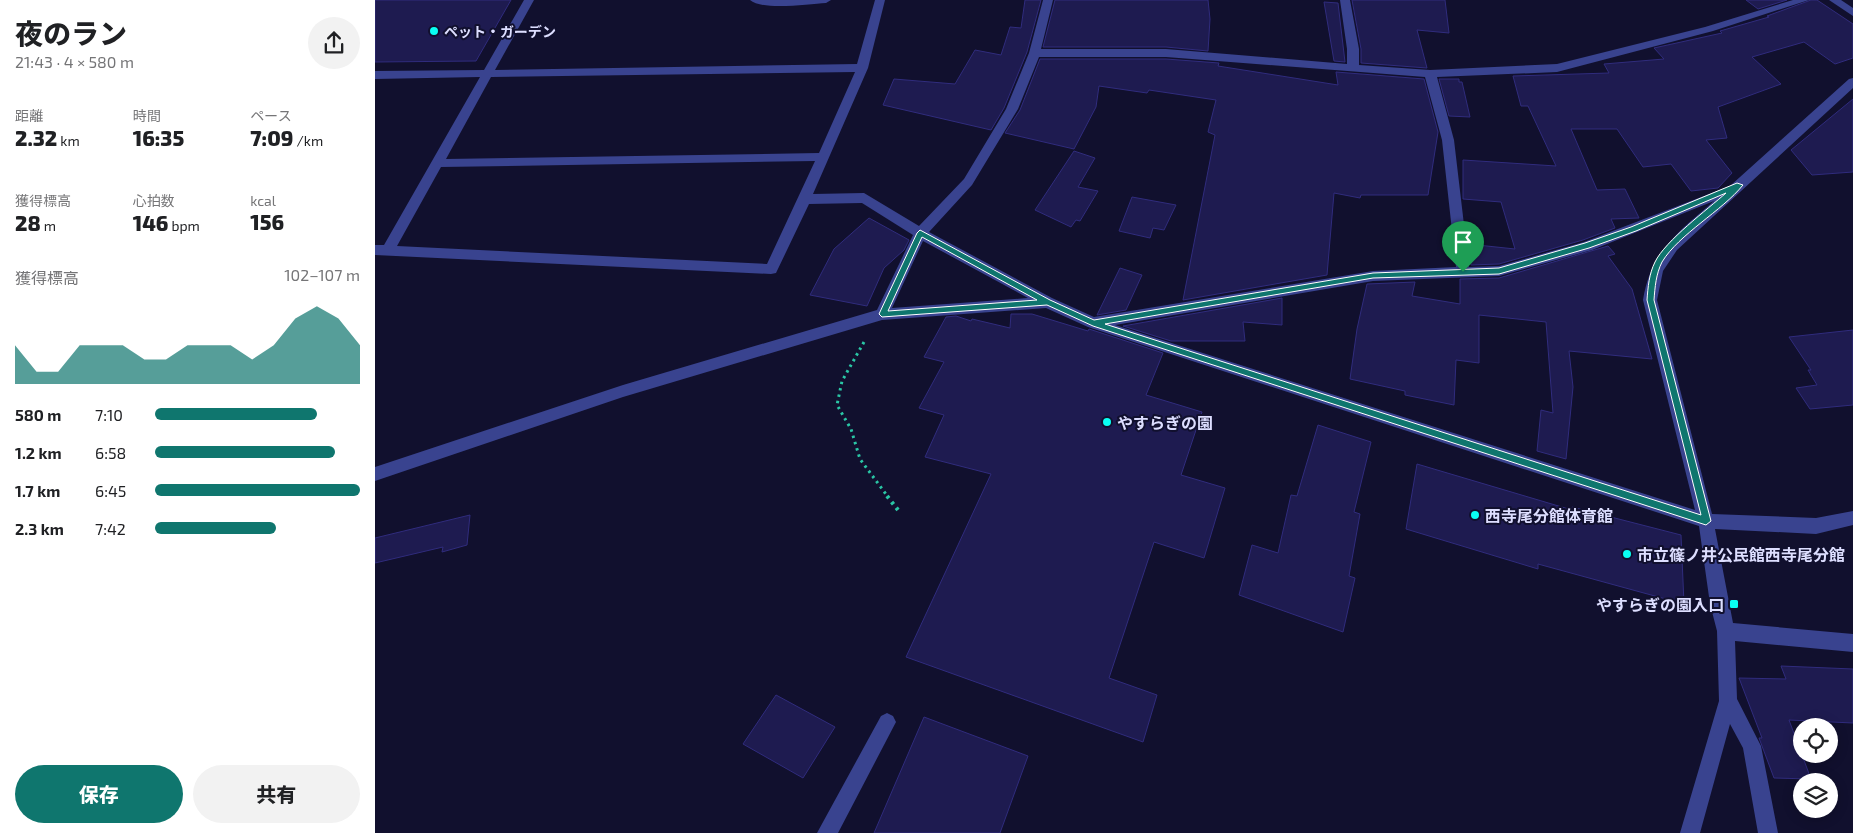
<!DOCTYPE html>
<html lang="ja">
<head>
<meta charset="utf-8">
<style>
	body { margin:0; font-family:"Exo 2","Noto Sans JP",sans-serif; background:#f2f2f2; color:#202124; height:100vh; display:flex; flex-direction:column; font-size:19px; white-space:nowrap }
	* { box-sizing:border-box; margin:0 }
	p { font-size:16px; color:#757577 }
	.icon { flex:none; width:28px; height:28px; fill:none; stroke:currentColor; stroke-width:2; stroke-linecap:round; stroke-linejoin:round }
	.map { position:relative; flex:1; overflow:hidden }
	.panel { display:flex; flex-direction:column; background:#fff; width:375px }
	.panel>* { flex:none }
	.controls { position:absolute; left:1418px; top:718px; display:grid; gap:10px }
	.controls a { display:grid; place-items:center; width:45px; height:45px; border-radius:50%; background:#fff; box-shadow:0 2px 12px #0003; font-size:25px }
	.pin { position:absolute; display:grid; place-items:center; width:42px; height:42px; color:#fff; margin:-51px -21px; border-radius:50% 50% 50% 0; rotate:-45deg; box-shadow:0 0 5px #0007 }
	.pin .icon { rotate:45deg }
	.round { display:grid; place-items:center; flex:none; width:52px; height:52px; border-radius:26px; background:#f2f2f2 }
	.head { display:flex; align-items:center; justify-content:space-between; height:85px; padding:0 15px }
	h1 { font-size:28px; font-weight:800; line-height:38px }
	.stats { display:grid; grid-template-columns:repeat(3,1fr); gap:8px; height:85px; padding:5px 15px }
	.stats div { display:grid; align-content:center }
	.stats b { font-size:21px; font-weight:800 }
	.stats small { font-size:14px; font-weight:400 }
	.stats p { font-size:14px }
	.chart { height:140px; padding:10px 15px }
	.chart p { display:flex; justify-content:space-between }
	.chart svg { width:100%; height:90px; margin-top:5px; fill:#0f766e; opacity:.7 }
	.primary-button { display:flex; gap:10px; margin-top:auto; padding:10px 15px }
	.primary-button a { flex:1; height:58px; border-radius:30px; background:#0f766e; color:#fff; font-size:20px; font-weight:800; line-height:58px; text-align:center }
	.primary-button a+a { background:#f2f2f2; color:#202124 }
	ul { padding:0 15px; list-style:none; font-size:16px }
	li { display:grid; grid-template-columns:80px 60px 1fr; align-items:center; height:38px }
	li i { height:12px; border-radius:6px; background:#0f766e }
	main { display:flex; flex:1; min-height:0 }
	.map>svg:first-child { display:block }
	.building { fill:#1e1b50; stroke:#302c7d }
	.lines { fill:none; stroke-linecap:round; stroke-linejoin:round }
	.path-far1 { stroke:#2ac6a5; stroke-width:3; stroke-dasharray:2.5 4; stroke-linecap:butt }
	.path { stroke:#2ac6a5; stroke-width:4; stroke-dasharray:3 4.5; stroke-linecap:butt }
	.minor { fill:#39438f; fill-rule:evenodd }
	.route { fill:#0f766e; stroke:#fff; fill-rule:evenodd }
	.poi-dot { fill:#09fff3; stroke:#11102e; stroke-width:2 }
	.labels { text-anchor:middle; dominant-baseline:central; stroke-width:4; stroke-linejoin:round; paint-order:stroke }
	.far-poi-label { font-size:14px; font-weight:bold; fill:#dddeff; stroke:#11102e; text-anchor:start }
	.poi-label { font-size:16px; font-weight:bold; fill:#dddeff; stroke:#11102e; text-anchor:start }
</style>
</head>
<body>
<main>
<section class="panel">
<div class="head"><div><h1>夜のラン</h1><p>21:43 · 4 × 580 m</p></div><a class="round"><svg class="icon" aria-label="share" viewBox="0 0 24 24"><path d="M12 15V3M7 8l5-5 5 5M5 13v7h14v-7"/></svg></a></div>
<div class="stats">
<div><p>距離</p><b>2.32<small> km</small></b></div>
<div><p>時間</p><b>16:35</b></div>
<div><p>ペース</p><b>7:09<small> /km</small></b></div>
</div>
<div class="stats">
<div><p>獲得標高</p><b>28<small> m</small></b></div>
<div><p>心拍数</p><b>146<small> bpm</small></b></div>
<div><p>kcal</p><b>156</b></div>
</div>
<div class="chart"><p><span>獲得標高</span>102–107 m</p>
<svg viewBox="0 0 160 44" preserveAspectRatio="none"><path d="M0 44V25L10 38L20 38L30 25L40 25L50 25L60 32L70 32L80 25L90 25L100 25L110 32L120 25L130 12L140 6L150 12L160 25V44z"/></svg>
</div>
<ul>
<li><b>580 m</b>7:10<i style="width:79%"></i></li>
<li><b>1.2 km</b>6:58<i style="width:88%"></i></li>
<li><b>1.7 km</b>6:45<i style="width:100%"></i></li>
<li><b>2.3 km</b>7:42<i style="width:59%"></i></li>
</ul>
<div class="primary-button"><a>保存</a><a>共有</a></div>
</section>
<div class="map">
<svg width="1478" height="833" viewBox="0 0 1478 833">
	<rect width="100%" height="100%" fill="#11102e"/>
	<path class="building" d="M0 0H136L101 61 0 62Z
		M650 0H666L652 52 629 108 616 130 508 105 519 79 580 84 600 50 626 55 635 27 646 28Z
		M680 0H833L835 19 833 51 791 47H668Z
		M977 0H1070L1074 33 1042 30 1052 68 986 63V49Z
		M1371 0H1412L1383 9Z
		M1436 0H1442L1478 24V58L1460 64 1429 42 1377 57 1406 84 1343 107 1352 138 1331 140 1357 173 1343 188 1316 191 1296 164 1268 167 1242 129H1196L1222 190 1250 189 1264 218 1236 219 1240 228 1208 240 1124 264 1096 265 1093 244 1140 249 1126 202 1088 199V160L1181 166 1153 106H1146L1138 76 1234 73 1229 64 1289 59 1279 48 1347 33 1345 31 1394 17 1392 16Z
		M949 2 963 3 970 62 959 61Z
		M665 59H791L844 63 843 66 963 85 961 72 1049 79 1063 132 1053 195H986L985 198 959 193 952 275 808 300 840 135 833 132 841 100 774 90 772 93 724 86 721 107 699 149 630 133 645 110Z
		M1064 79H1084V82H1087L1095 117 1074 116Z
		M1478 99V172L1437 175 1416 150Z
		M699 151 720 158 703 187 723 191 705 221 701 220 696 227 660 210Z
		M757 197 801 205 789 230 778 228 775 238 744 231Z
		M494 218 534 240 529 250 509 268 492 306 435 295 459 249Z
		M1233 246 1240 254 1233 256 1257 289 1277 359 1194 351 1198 387 1191 459 1162 451 1166 410 1178 413 1171 322 1104 315V363L1081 360 1079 405 1030 395V391L975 379 982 329 992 284 1040 282 1037 296 1085 304V279L1124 278Z
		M745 268 767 275 751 310 722 315Z
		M907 298V325L868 322 870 341H796L748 326Z
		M636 314H657L713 331 714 329 788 353 771 395 827 412 806 475 850 488 829 558 779 542 734 678 782 695 768 742 531 657 616 474 550 457 569 415 544 408 569 362 549 357 571 317 581 316 596 321 597 319 635 328Z
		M1478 330V405L1435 409 1421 388 1442 385 1433 370H1436L1414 337Z
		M943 425 996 442 979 512 985 514 974 576 980 578 968 632 864 595 877 545 903 553 916 495 922 496Z
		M1042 464 1197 510V507L1306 535 1309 604 1163 564V569L1031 529Z
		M95 515 92 545 67 552 68 547 0 563V538Z
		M1406 666 1478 669V723L1414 720 1436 779 1399 778 1384 738H1387L1364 678 1411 679Z
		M401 695 460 727 428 778 368 744Z
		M549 717 653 756 625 833H499Z"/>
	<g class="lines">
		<path class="path-far1" d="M489 342 467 381 462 405 476 429 485 459 513 497"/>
		<path class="path" d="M512 496 523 510"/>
		<path class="minor" d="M149 0H159L120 70 482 64 500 0H510L493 68 438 194 489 193 544 226 589 179 631 109 654 53 668 0H678L666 49H791L972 64V49L965 0H975L984 49V65L1055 70 1182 64 1330 27 1418 0H1434L1338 31 1182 72 1062 77 1079 140 1094 267 1124 266 1209 242 1355 186 1474 79 1478 78V88L1302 250 1288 271 1282 300 1337 514 1441 518 1478 511V525L1441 534 1340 529 1358 623 1478 634V652L1360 641 1362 699 1386 746 1403 833H1383L1368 748 1355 724 1325 833H1305L1344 701 1342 631 1335 604 1324 526 713 327 671 308 507 320 248 397 0 481V467L248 385 502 310 538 235 487 203 434 204 401 273 396 274 0 255V245H9L105 77 0 79V71L109 70ZM664 57H791L1050 77 1067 140 1081 267 998 271 719 317 677 298 554 232 597 185 643 109ZM480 72 444 153 71 159 116 77ZM440 161 392 264 22 246 66 167ZM1339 201C1304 232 1276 250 1268 300L1320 510 740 325 998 281 1124 276 1217 250ZM548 241 653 298 517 308Z
			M375 0H456L451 3C434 4 387 11 375 0Z
			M1454 0H1466L1478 8V16Z
			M512 713 518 716 521 722 463 833H442L506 716Z"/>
	</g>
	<path class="route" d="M1362 183 1368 185C1347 211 1304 234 1287 262 1281 274 1280 287 1279 300L1336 521 1331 525 718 326 672 305 507 317 504 314 542 233 545 230 675 300 719 320 998 273 1124 268 1210 243 1256 227ZM1351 193C1333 209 1290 241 1280 262 1274 274 1273 287 1272 300L1326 515 730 324 998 278 1124 274 1214 248 1261 231ZM547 237 662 300 513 311Z"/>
	<g class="poi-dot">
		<circle cx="59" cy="31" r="5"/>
		<circle cx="732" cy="422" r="5"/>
		<circle cx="1100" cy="515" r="5"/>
		<circle cx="1252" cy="554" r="5"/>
		<rect x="1354" y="599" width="10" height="10" rx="2.5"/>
	</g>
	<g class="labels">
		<g class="far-poi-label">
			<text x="69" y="31">ペット・ガーデン</text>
		</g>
		<g class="poi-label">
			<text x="742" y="422">やすらぎの園</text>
			<text x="1110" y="515">西寺尾分館体育館</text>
			<text x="1262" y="554">市立篠ノ井公民館西寺尾分館</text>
			<text x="1349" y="604" text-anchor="end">やすらぎの園入口</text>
		</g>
	</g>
</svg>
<div class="controls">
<a><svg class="icon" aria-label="locate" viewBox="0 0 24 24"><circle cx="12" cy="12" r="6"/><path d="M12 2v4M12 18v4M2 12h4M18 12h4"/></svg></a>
<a><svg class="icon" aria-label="layers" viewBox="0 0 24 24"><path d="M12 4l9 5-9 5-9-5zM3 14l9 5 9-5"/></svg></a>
</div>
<div class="pin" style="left:1088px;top:272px;background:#1e9e55"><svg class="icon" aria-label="arrive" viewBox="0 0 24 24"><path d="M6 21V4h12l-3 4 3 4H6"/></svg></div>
</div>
</main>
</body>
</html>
